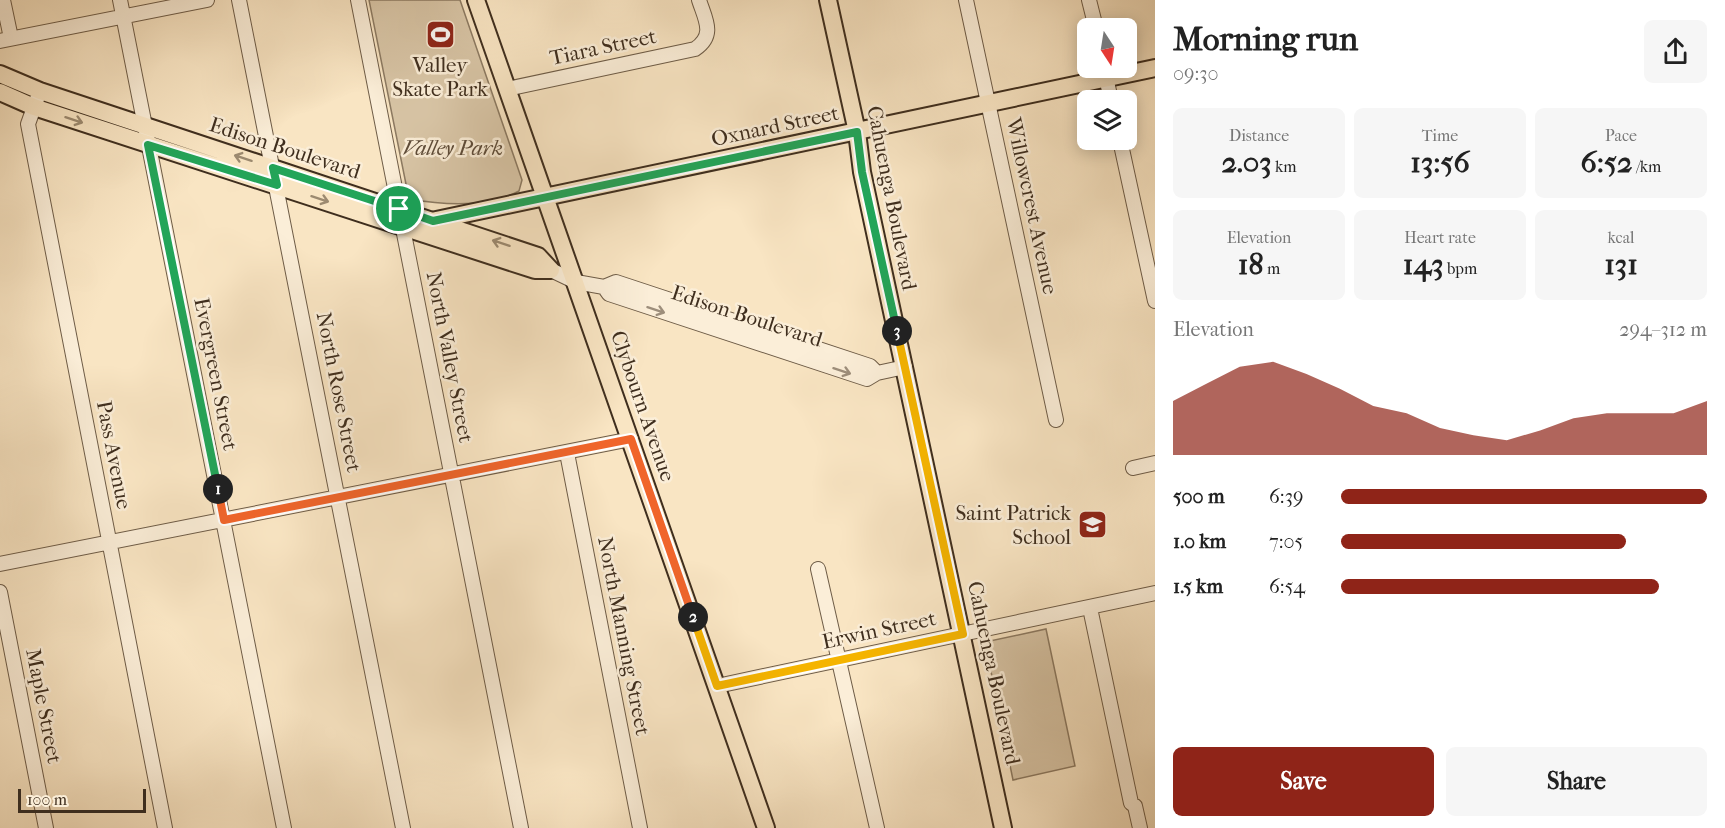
<!DOCTYPE html>
<html lang="en">
<head>
<meta charset="utf-8">
<style>
	body { margin:0; font-family:"IM FELL French Canon",serif; background:#f6f6f6; color:#222; height:100vh; display:flex; flex-direction:column; font-size:22px; white-space:nowrap }
	* { box-sizing:border-box; margin:0 }
	p { font-size:20px; color:#767676 }
	.icon { flex:none; width:33px; height:33px; fill:none; stroke:currentColor; stroke-width:2; stroke-linecap:round; stroke-linejoin:round }
	.map { position:relative; flex:1; overflow:hidden }
	.details { display:flex; flex-direction:column; background:#fff; width:570px }
	.details>* { flex:none }
	.needle { width:39px; rotate:168deg }
	.controls { position:absolute; left:1077px; top:18px; display:grid; gap:12px }
	.controls a { display:grid; place-items:center; width:60px; height:60px; border-radius:9px; background:#fff; box-shadow:0 3px 15px #0003; font-size:30px }
	.scale { position:absolute; left:18px; bottom:15px; width:128px; box-sizing:border-box; padding-left:6px; border:3px solid #3f2e1e; border-top:0; font-size:16px; line-height:21px; white-space:nowrap; color:#3f2e1e; -webkit-text-stroke:4px #fbeed8; paint-order:stroke }
	.pin { position:absolute; display:grid; place-items:center; width:51px; height:51px; color:#fff; margin:-26px; border:3px solid #fff; border-radius:50%; box-shadow:0 2px 6px #0007 }
	.km { position:absolute; width:30px; height:30px; margin:-15px; border-radius:50%; background:#222; color:#fff; font-size:16px; line-height:30px; text-align:center }
	.round { display:grid; place-items:center; flex:none; width:63px; height:63px; border-radius:9px; background:#f6f6f6 }
	.summary { display:flex; align-items:center; justify-content:space-between; height:102px; padding:0 18px }
	h1 { font-size:33px; font-weight:700; line-height:45px }
	.stats { display:grid; grid-template-columns:repeat(3,1fr); gap:9px; height:102px; padding:6px 18px }
	.stats div { display:grid; align-content:center; border-radius:9px; background:#f6f6f6; text-align:center }
	.stats b { font-size:30px; font-weight:700 }
	.stats small { font-size:16px; font-weight:400 }
	.stats p { font-size:16px }
	.chart { height:168px; padding:12px 18px }
	.chart p { display:flex; justify-content:space-between }
	.chart svg { width:100%; height:108px; margin-top:6px; fill:#8f2418; opacity:.7 }
	.cta { display:flex; gap:12px; margin-top:auto; padding:12px 18px }
	.cta a { flex:1; height:69px; border-radius:9px; background:#8f2418; color:#fff; font-size:24px; font-weight:700; line-height:69px; text-align:center }
	.cta a+a { background:#f6f6f6; color:#222 }
	ul { padding:0 18px; list-style:none; font-size:20px }
	li { display:grid; grid-template-columns:96px 72px 1fr; align-items:center; height:45px }
	li i { height:15px; border-radius:8px; background:#8f2418 }
	main { display:flex; flex:1; min-height:0 }
	.map>svg:first-child { display:block }
	.green { fill:#d9c6a7; stroke:#8c7a62; stroke-width:1.5 }
	.lines { fill:none; stroke-linecap:round; stroke-linejoin:round }
	.minor-casing { stroke:#6e5c47; stroke-width:16 }
	.major-casing { stroke:#3f2e1e; stroke-width:20 }
	.minor { stroke:#fbeed8; stroke-width:14 }
	.major { stroke:#f9e5c3; stroke-width:16 }
	.oneway { stroke:#9c8a70 }
	.oneway2 { stroke:#9d8e7b }
	.split-1-casing { stroke:#fff; stroke-width:12 }
	.split-2-casing { stroke:#fff; stroke-width:12 }
	.split-3-casing { stroke:#fff; stroke-width:12 }
	.split-4-casing { stroke:#fff; stroke-width:12 }
	.split-1 { stroke:#22a559; stroke-width:8 }
	.split-2 { stroke:#f0652b; stroke-width:8 }
	.split-3 { stroke:#f5b400; stroke-width:8 }
	.split-4 { stroke:#22a559; stroke-width:8 }
	.labels { text-anchor:middle; dominant-baseline:central; stroke-width:5; stroke-linejoin:round; paint-order:stroke }
	.street-label { font-size:21px; fill:#3f2e1e; stroke:#fbeed8 }
	.poi-label { font-size:21px; fill:#3f2e1e; stroke:#fbeed8 }
	.park-label { font-size:21px; font-style:italic; fill:#5e4c39; stroke:#fbeed8 }
</style>
</head>
<body>
<main>
<div class="map">
<svg width="1155" height="828" viewBox="0 0 1155 828">
	<rect width="100%" height="100%" fill="#f9e5c3"/>
	<filter id="stains"><feTurbulence type="fractalNoise" baseFrequency=".00333" numOctaves="4"/><feColorMatrix values="0 0 0 0 .2 0 0 0 0 .09 0 0 0 0 .02 0 0 0 .5 -.17"/></filter>
	<radialGradient id="worn" r=".72"><stop offset=".6" stop-color="#630" stop-opacity="0"/><stop offset="1" stop-color="#630" stop-opacity=".3"/></radialGradient>
	<path class="green" d="M369 0H460L522 180 519 191C487 208 443 205 409 199Z
		M1046 629 1075 766 1013 780 985 642Z"/>
	<g class="lines">
		<defs>
			<path id="minor" d="M3 0 11 38
				M120 0 284 828
				M239 0 403 828
				M358 0 521 828
				M966 0 1056 420
				M1089 0 1096 28
				M0 41 207 0
				M1104 68 1111 100
				M507 89 695 49C716 35 705 19 699 0
				M37 99 28 124 165 828
				M1120 140 1155 301
				M551 270 576 282 604 287 609 294 867 379 877 373 905 367
				M604 287 616 282 870 366 877 373
				M567 453 640 828
				M1133 468 1155 463
				M0 564 631 439
				M818 569 877 828
				M0 592 46 828
				M1090 608 1131 803 1135 806 1140 828
				M717 686 1155 593"/>
			<path id="major" d="M476 0 766 828
				M828 0 857 132 862 172 1003 828
				M0 74 40 91 538 256 551 270
				M0 92 34 107 535 270H551
				M403 227 1155 68"/>
		</defs>
		<use href="#minor" class="minor-casing"/>
		<use href="#major" class="major-casing"/>
		<use href="#minor" class="minor"/>
		<use href="#major" class="major"/>
	</g>
	<defs><path id="oneway-shaft" d="M-6 0H5M1.5-3L5.5 0L1.5 3" fill="none" stroke-width="1.6" stroke-linecap="round" stroke-linejoin="round" transform="scale(1.5)"/></defs>
	<g class="oneway">
		<use href="#oneway-shaft" transform="translate(74 120) rotate(18)"/>
		<use href="#oneway-shaft" transform="translate(243 158) rotate(-162)"/>
		<use href="#oneway-shaft" transform="translate(320 199) rotate(18)"/>
		<use href="#oneway-shaft" transform="translate(501 243) rotate(-162)"/>
	</g>
	<g class="oneway2">
		<use href="#oneway-shaft" transform="translate(656 310) rotate(18)"/>
		<use href="#oneway-shaft" transform="translate(842 371) rotate(18)"/>
	</g>
	<g class="lines">
		<defs>
			<path id="split-1" d="M218 489 148 145 277 185 273 168 399 209"/>
			<path id="split-2" d="M218 489 224 520 631 439 693 617"/>
			<path id="split-3" d="M693 617 717 686 963 634 897 331"/>
			<path id="split-4" d="M399 209 433 221 857 132 862 172 897 331"/>
		</defs>
		<use href="#split-1" class="split-1-casing"/>
		<use href="#split-2" class="split-2-casing"/>
		<use href="#split-3" class="split-3-casing"/>
		<use href="#split-4" class="split-4-casing"/>
		<use href="#split-1" class="split-1"/>
		<use href="#split-2" class="split-2"/>
		<use href="#split-3" class="split-3"/>
		<use href="#split-4" class="split-4"/>
	</g>
	<defs>
		<symbol id="stadium-square" viewBox="-11 -11 22 22"><rect x="-9" y="-9" width="18" height="18" rx="4" fill="#8f2418" stroke="#fbeed8"/><path d="M0-5a6.5 5 0 1 0 0 10a6.5 5 0 1 0 0-10ZM-3.5-1.8h7v3.6h-7Z" fill="#fff"/></symbol>
		<symbol id="school-square" viewBox="-11 -11 22 22"><rect x="-9" y="-9" width="18" height="18" rx="4" fill="#8f2418" stroke="#fbeed8"/><path d="M0-5L7-2L0 1L-7-2ZM-4 1L0 2.5L4 1V4Q0 6-4 4Z" fill="#fff"/></symbol>
	</defs>
	<g fill-rule="evenodd">
		<use href="#stadium-square" x="424" y="18" width="33" height="33"/>
		<use href="#school-square" x="1076" y="508" width="33" height="33"/>
	</g>
	<g class="labels">
		<g class="street-label">
			<text transform="translate(603 47) rotate(-12)">Tiara Street</text>
			<text transform="translate(775 126) rotate(-12)">Oxnard Street</text>
			<text transform="translate(285 148) rotate(18)">Edison Boulevard</text>
			<text transform="translate(892 198) rotate(79)">Cahuenga Boulevard</text>
			<text transform="translate(1032 206) rotate(78)">Willowcrest Avenue</text>
			<text transform="translate(747 316) rotate(18)">Edison Boulevard</text>
			<text transform="translate(450 357) rotate(79)">North Valley Street</text>
			<text transform="translate(216 374) rotate(79)">Evergreen Street</text>
			<text transform="translate(339 392) rotate(79)">North Rose Street</text>
			<text transform="translate(643 406) rotate(71)">Clybourn Avenue</text>
			<text transform="translate(114 455) rotate(79)">Pass Avenue</text>
			<text transform="translate(879 630) rotate(-12)">Erwin Street</text>
			<text transform="translate(624 636) rotate(79)">North Manning Street</text>
			<text transform="translate(994 673) rotate(78)">Cahuenga Boulevard</text>
			<text transform="translate(44 706) rotate(79)">Maple Street</text>
		</g>
		<g class="poi-label">
			<text x="440" y="65">Valley<tspan x="440" dy="24">Skate Park</tspan></text>
			<text x="1071" y="513" text-anchor="end">Saint Patrick<tspan x="1071" dy="24">School</tspan></text>
		</g>
		<g class="park-label">
			<text x="453" y="148">Valley Park</text>
		</g>
	</g>
	<rect width="100%" height="100%" filter="url(#stains)"/>
	<rect width="100%" height="100%" fill="url(#worn)"/>
</svg>
<div class="controls">
<a><svg class="needle" viewBox="-14 -14 28 28"><path d="M0-13l5 13h-10z" fill="#e53935"/><path d="M0 13l5-13h-10z" fill="#767676"/></svg></a>
<a><svg class="icon" aria-label="layers" viewBox="0 0 24 24"><path d="M12 4l9 5-9 5-9-5zM3 14l9 5 9-5"/></svg></a>
</div>
<div class="scale">100 m</div>
<div class="pin" style="left:399px;top:209px;background:#1e9e55"><svg class="icon" aria-label="arrive" viewBox="0 0 24 24"><path d="M6 21V4h12l-3 4 3 4H6"/></svg></div>
<b class="km" style="left:218px;top:489px">1</b>
<b class="km" style="left:693px;top:617px">2</b>
<b class="km" style="left:897px;top:331px">3</b>
</div>
<section class="details">
<div class="summary"><div><h1>Morning run</h1><p>09:30</p></div><a class="round"><svg class="icon" aria-label="share" viewBox="0 0 24 24"><path d="M12 15V3M7 8l5-5 5 5M5 13v7h14v-7"/></svg></a></div>
<div class="stats">
<div><p>Distance</p><b>2.03<small> km</small></b></div>
<div><p>Time</p><b>13:56</b></div>
<div><p>Pace</p><b>6:52<small> /km</small></b></div>
</div>
<div class="stats">
<div><p>Elevation</p><b>18<small> m</small></b></div>
<div><p>Heart rate</p><b>143<small> bpm</small></b></div>
<div><p>kcal</p><b>131</b></div>
</div>
<div class="chart"><p><span>Elevation</span>294–312 m</p>
<svg viewBox="0 0 160 44" preserveAspectRatio="none"><path d="M0 44V22L10 15L20 8L30 6L40 11L50 17L60 24L70 27L80 33L90 36L100 38L110 34L120 29L130 27L140 27L150 27L160 22V44z"/></svg>
</div>
<ul>
<li><b>500 m</b>6:39<i style="width:100%"></i></li>
<li><b>1.0 km</b>7:05<i style="width:78%"></i></li>
<li><b>1.5 km</b>6:54<i style="width:87%"></i></li>
</ul>
<div class="cta"><a>Save</a><a>Share</a></div>
</section>
</main>
</body>
</html>
